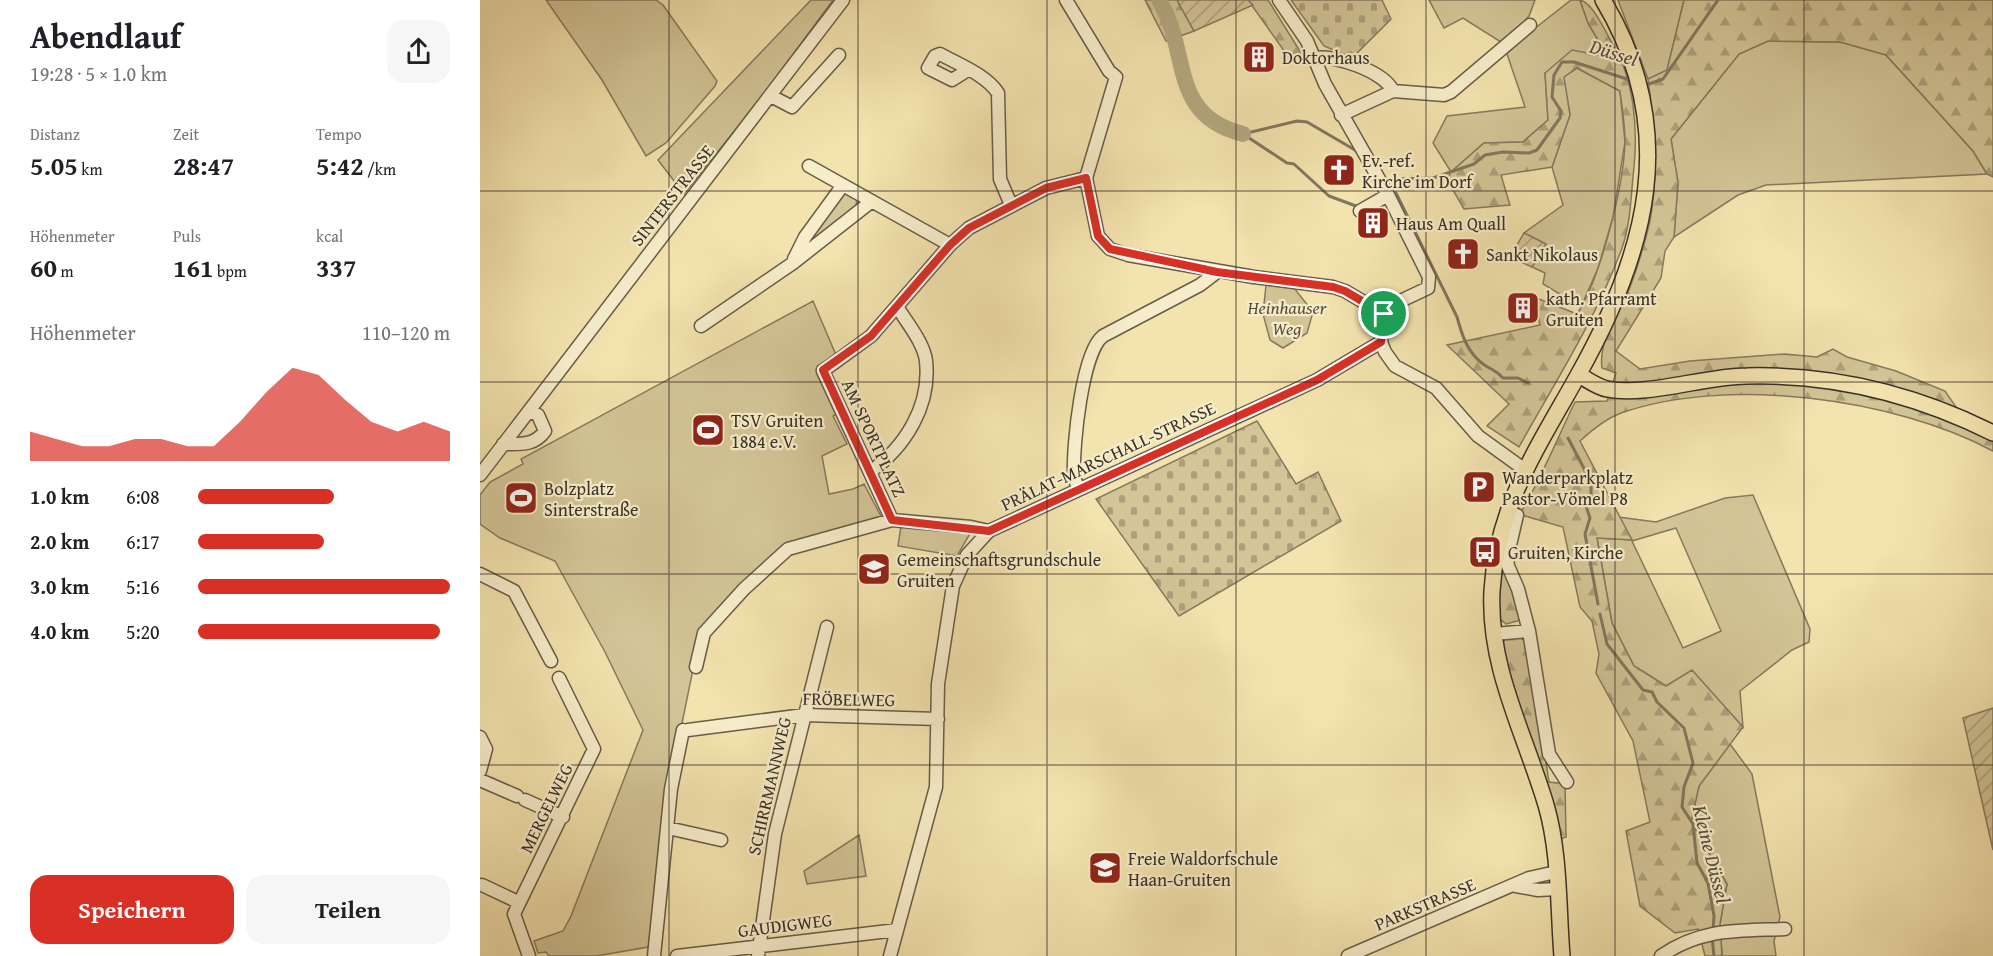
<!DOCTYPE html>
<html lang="de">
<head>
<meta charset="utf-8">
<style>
	body { margin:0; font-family:"Gentium Book Plus",serif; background:#f6f6f6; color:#202124; height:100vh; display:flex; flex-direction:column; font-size:22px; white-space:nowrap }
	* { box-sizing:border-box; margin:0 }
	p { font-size:20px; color:#757577 }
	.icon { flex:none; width:33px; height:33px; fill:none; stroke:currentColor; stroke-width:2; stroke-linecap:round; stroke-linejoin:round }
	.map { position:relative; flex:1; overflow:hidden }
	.panel { display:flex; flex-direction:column; background:#fff; width:480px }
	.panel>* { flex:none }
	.pin { position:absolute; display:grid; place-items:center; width:51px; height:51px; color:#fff; margin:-26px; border:3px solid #fff; border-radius:50%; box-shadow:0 2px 6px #0007 }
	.round { display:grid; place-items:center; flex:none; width:63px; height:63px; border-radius:18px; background:#f6f6f6 }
	.summary { display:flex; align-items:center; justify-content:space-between; height:102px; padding:0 30px }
	h1 { font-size:33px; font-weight:700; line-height:45px }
	.figures { display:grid; grid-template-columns:repeat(3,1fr); gap:9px; height:102px; padding:6px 30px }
	.figures div { display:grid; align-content:center }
	.figures b { font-size:26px; font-weight:700 }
	.figures small { font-size:16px; font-weight:400 }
	.figures p { font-size:16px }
	.chart { height:168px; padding:12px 30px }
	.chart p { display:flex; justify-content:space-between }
	.chart svg { width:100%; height:108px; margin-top:6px; fill:#d93025; opacity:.7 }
	.cta { display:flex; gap:12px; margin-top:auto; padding:12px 30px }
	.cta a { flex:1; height:69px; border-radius:18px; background:#d93025; color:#fff; font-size:24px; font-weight:700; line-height:69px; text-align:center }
	.cta a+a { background:#f6f6f6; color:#202124 }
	ul { padding:0 30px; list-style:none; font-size:20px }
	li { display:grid; grid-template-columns:96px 72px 1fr; align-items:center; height:45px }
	li i { height:15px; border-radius:8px; background:#d93025 }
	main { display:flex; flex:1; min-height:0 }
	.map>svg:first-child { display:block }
	.green { fill:#d3c597; stroke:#867a5e; stroke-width:1.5; fill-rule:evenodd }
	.forest { fill:url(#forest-firs); stroke:#867a5e; stroke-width:1.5 }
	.cemetery { fill:url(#cemetery-stones); stroke:#867a5e; stroke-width:1.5 }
	.garden { fill:url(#garden-furrows); stroke:#867a5e; stroke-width:1.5 }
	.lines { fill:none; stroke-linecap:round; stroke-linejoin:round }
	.stream { stroke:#82775b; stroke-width:3 }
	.river { stroke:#b3a67f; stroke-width:16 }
	.minor-casing { stroke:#675d47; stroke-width:15 }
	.major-casing { stroke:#383025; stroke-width:18 }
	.minor { stroke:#f7edca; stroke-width:12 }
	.major { stroke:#f3e3ae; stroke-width:15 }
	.route-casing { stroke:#fff; stroke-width:12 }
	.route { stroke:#d93025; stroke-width:8 }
	.grid { fill:none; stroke:#383025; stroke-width:1.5; stroke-opacity:0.55 }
	.labels { text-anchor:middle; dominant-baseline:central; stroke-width:4.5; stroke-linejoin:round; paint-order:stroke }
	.poi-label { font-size:18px; fill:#383025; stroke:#f7edca; text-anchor:start }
	.street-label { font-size:18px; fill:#383025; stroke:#f7edca }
	.park-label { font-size:18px; font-style:italic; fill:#574e3c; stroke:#f7edca }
	.water-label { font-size:20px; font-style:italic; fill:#574e3c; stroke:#f7edca }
</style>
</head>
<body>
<main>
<section class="panel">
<div class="summary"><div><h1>Abendlauf</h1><p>19:28 · 5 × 1.0 km</p></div><a class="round"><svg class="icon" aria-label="share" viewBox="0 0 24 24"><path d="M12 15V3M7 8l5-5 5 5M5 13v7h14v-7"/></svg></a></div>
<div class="figures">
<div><p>Distanz</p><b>5.05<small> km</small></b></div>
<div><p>Zeit</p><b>28:47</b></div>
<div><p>Tempo</p><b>5:42<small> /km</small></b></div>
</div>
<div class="figures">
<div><p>Höhenmeter</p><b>60<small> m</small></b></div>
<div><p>Puls</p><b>161<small> bpm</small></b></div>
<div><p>kcal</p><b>337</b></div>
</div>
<div class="chart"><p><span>Höhenmeter</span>110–120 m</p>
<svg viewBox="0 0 160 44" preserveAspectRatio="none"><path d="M0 44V32L10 35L20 38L30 38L40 35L50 35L60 38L70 38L80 28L90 16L100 6L110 9L120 19L130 28L140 32L150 28L160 32V44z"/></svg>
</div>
<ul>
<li><b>1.0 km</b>6:08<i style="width:54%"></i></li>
<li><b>2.0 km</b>6:17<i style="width:50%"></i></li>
<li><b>3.0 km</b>5:16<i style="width:100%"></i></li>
<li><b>4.0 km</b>5:20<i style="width:96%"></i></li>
</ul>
<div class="cta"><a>Speichern</a><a>Teilen</a></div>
</section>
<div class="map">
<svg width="1513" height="956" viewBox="0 0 1513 956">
	<defs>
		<pattern id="forest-firs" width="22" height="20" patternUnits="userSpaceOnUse" patternTransform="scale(1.5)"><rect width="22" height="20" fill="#d3c597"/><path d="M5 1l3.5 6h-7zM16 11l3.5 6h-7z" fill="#aca07b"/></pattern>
		<pattern id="cemetery-stones" width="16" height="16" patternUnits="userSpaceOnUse" patternTransform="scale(1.5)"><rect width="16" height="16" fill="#d3c597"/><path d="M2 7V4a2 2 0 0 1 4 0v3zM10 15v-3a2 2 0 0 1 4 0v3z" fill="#aca07b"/></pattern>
		<pattern id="garden-furrows" width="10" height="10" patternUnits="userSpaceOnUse" patternTransform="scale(1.5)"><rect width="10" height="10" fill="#d3c597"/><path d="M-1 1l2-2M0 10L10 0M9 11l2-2" fill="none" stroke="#aca07b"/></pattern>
	</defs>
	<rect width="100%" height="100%" fill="#f3e3ae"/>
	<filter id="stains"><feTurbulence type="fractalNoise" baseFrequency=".00333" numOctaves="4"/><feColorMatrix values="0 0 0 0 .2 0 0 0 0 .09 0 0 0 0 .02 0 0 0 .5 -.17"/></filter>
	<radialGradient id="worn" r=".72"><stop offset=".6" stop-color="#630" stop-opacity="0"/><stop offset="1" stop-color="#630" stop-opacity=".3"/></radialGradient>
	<path class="green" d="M66 0H176L183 5 237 81 235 86 186 143 166 156 122 80Z
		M331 0H353L279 100 204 194 178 160Z
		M949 0H1055L1049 16 1024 44 983 18 964 28Z
		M1091 0H1100L1108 23 1128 57 1065 73 1068 120 1043 142 1004 143 971 172 953 143 967 116 1045 107 1026 51Z
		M1138 0H1204L1187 71 1168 79Z
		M1288 41 1361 42 1406 55 1493 151 1507 174 1286 185 1258 195 1194 237 1198 183 1191 139 1259 54Z
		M1097 68 1140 91 1145 142 1133 217 1118 268 1101 307 1063 284 1065 273 1052 267 1066 244 1044 233 1083 205 1072 167 1090 115 1083 77Z
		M368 193 377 198 376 206 329 242V238L362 195Z
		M786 285 814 288 833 312 827 333 803 348 790 340 783 314Z
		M333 301 356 355 337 366 360 412 353 416 367 444 342 456 349 494 373 489 384 484 403 520 305 546 221 630 200 733 174 946 116 956H69L66 952 58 953 54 941 83 931 91 916 163 730 125 652 75 561 20 538 0 524V495L10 482 43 464 41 459Z
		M1273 495 1330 629 1329 642 1312 650 1260 691 1263 727 1212 671 1186 686 1154 666 1132 623 1117 538 1152 540 1138 517 1176 522 1245 498ZM1196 528 1241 631 1203 648 1152 541Z
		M421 526 491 532 477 556 418 546Z
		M1250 744 1272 774 1300 917 1294 941 1296 956H1242L1240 924 1247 884 1211 822 1219 786Z
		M379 835 386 876 327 884 324 871Z"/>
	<path class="forest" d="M665 0H697L714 31 686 41Z
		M768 0H788L823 56 812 62Z
		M1100 0C1113 3 1125 31 1132 43 1154 78 1158 127 1154 167 1151 193 1151 223 1142 248 1116 319 1075 382 1039 447L1007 426 1029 404 967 345 1060 325 1054 297 1097 314C1121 277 1144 185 1145 141 1145 125 1142 107 1140 91L1097 68 1084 77 1090 115 1072 167 1021 175 1030 205 984 209 967 180 971 172 1004 143 1043 142 1068 120 1065 73 1092 50 1128 57 1108 23Z
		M1204 0H1513V177L1507 174 1493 151 1406 55 1360 42 1288 41 1259 54 1191 139 1198 183 1194 237 1185 251 1181 278 1136 351 1160 369 1210 361 1305 354 1337 357 1353 349 1367 357 1416 371 1465 391 1492 430 1513 440V451C1414 398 1248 376 1141 413 1125 419 1112 430 1100 441L1152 540 1117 538 1132 623 1154 666 1186 686 1212 670 1263 727 1219 786 1211 822 1247 884 1240 924 1242 956H1225L1218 929 1195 933 1160 906 1146 831 1170 822 1153 741 1116 673 1119 654 1112 621 1100 607 1083 527 1045 516 1041 512C1062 477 1077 439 1095 402L1127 401 1136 373 1122 368C1118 339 1140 313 1150 287 1158 266 1165 242 1170 221 1179 174 1174 125 1168 79L1187 70Z
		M1020 573H1027L1041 620 1026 624 1020 619 1017 587Z
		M1029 636H1038L1048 644 1069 782 1085 784 1086 837 1080 839 1021 644Z"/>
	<path class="cemetery" d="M811 0H902L911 19 872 58 844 46Z
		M777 421 816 484 838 472 861 521 699 616 616 499Z"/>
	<path class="garden" d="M697 0H768L773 5 714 31Z
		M1044 233 1066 244 1052 267 1030 257Z
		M1513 708V850L1483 718Z"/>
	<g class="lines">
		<path class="stream" d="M1162 83 1169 84 1183 79 1238 0
			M763 134 807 163 814 164 849 196 876 206
			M763 134 817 121 827 122 875 150
			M912 179 953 178 994 164 1005 155 1023 152 1049 153 1057 150 1080 118 1081 111 1072 97 1074 75 1082 62H1094L1150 80
			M912 192 916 193 977 317C982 335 987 352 1003 364 1011 370 1015 369 1023 378H1038L1048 383
			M1088 438 1111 482V498L1105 503 1110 518 1105 534 1118 604
			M1120 614 1127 644 1163 690 1172 692 1177 702 1204 728 1213 763 1204 787 1202 807 1213 824 1217 863 1228 883 1234 916 1233 930
			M1232 937 1234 956"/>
		<path class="river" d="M679 0C711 53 688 115 763 134"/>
		<defs>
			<path id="minor" d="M586 0 629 71 636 77 606 178 618 236 630 249 648 255 774 277 853 287 865 291 904 314
				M799 0 827 41 845 84 908 195 949 277 948 288 914 304 904 314 901 342 905 352 915 366 956 388 998 436 1045 470
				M835 58C854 54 905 72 913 91
				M488 70 472 80 448 68 455 56 460 54C480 65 506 75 518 93L520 179 531 205
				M913 91 964 95 971 92 1050 25
				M291 96 312 107 359 55
				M861 115 913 91
				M329 166 470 245
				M880 211 908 195
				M314 259 325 237 363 185
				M221 326 313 263 392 201
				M23 444C41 444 54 446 65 431L58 415 49 411
				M390 472C425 447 451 406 446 361 444 343 427 323 418 308
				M0 475 363 0
				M599 489C596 484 594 478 594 472 593 445 602 352 623 336L720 285 737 272
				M1037 515 1027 558 1028 566 1038 589 1049 631 1069 754 1087 782
				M412 520 343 371 391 336 470 245 489 228 566 188 606 178
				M0 574 34 591 71 661
				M1014 634 1049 631
				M216 667 224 633 264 589 308 549 412 520 491 527 509 531
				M208 730 324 715 458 719
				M0 737 6 749 0 771
				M0 780 37 796
				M45 800 83 817
				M188 828 241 840
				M2 885 38 902
				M1036 886 1058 890 1077 889
				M49 956 34 914 114 749 79 678
				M174 956 191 789 203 730
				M197 956 417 930
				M278 956 295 834 347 627
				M410 956 456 787 458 684 473 586 487 555 509 531 837 380 901 342
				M868 956 1049 878 1076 872
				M1181 956C1221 928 1258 931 1305 929"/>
			<path id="major" d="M1099 375C1108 380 1117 387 1127 389 1166 397 1225 376 1267 376 1353 374 1437 395 1513 433
				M1082 956C1078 907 1080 853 1066 805 1045 734 1008 667 1012 591 1017 506 1057 449 1097 377 1167 253 1201 130 1123 0"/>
		</defs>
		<use href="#minor" class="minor-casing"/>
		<use href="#major" class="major-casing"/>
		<use href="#minor" class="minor"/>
		<use href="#major" class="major"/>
	</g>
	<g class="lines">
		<defs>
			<path id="route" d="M606 178 618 236 630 249 737 272 853 287 865 291 904 314 901 342 837 380 509 531 412 520 343 370 391 336 470 245 489 228 566 188Z"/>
		</defs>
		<use href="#route" class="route-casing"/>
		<use href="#route" class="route"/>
	</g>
	<path class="grid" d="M189 0V956M378 0V956M567 0V956M756 0V956M946 0V956M1135 0V956M1324 0V956M0 191H1513M0 382H1513M0 574H1513M0 765H1513"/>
	<defs>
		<symbol id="building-square" viewBox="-11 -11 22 22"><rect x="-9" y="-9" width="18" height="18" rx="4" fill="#8f2418" stroke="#f7edca"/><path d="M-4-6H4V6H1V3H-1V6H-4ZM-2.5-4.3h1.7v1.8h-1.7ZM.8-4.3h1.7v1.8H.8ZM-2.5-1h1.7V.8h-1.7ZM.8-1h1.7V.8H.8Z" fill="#fff"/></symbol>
		<symbol id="church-square" viewBox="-11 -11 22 22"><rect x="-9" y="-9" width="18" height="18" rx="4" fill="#8f2418" stroke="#f7edca"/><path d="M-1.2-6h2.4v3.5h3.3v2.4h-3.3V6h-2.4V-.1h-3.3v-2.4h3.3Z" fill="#fff"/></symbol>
		<symbol id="stadium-square" viewBox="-11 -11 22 22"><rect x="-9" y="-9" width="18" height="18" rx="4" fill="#8f2418" stroke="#f7edca"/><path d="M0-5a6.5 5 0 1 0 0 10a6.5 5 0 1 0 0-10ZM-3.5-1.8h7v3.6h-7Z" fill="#fff"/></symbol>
		<symbol id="parking-square" viewBox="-11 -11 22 22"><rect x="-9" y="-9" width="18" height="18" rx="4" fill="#8f2418" stroke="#f7edca"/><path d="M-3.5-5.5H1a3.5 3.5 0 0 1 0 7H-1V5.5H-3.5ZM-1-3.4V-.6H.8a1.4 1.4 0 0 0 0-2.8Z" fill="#fff"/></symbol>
		<symbol id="bus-square" viewBox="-11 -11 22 22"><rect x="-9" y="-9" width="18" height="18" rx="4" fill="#8f2418" stroke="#f7edca"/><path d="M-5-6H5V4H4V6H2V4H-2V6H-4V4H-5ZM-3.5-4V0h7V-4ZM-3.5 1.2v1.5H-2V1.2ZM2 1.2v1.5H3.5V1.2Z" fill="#fff"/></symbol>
		<symbol id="school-square" viewBox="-11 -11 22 22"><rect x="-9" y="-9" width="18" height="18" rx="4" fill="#8f2418" stroke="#f7edca"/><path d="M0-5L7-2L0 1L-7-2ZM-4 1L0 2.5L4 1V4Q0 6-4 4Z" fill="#fff"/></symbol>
	</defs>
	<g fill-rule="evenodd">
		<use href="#building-square" x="760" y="38" width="38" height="38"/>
		<use href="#church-square" x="840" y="151" width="38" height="38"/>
		<use href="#building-square" x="874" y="204" width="38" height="38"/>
		<use href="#church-square" x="964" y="235" width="38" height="38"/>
		<use href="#building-square" x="1024" y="289" width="38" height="38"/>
		<use href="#stadium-square" x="209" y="411" width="38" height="38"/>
		<use href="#parking-square" x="980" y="468" width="38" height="38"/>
		<use href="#stadium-square" x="22" y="479" width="38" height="38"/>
		<use href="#bus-square" x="986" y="533" width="38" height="38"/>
		<use href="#school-square" x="375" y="550" width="38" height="38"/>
		<use href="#school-square" x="606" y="849" width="38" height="38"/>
	</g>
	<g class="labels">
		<g class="poi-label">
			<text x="802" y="57">Doktorhaus</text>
			<text x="882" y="160">Ev.-ref.<tspan x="882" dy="21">Kirche im Dorf</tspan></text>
			<text x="916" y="223">Haus Am Quall</text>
			<text x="1006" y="254">Sankt Nikolaus</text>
			<text x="1066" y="298">kath. Pfarramt<tspan x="1066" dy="21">Gruiten</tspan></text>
			<text x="251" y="420">TSV Gruiten<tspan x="251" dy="21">1884 e.V.</tspan></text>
			<text x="1022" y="477">Wanderparkplatz<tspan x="1022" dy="21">Pastor-Vömel P8</tspan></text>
			<text x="64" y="488">Bolzplatz<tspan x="64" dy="21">Sinterstraße</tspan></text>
			<text x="1028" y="552">Gruiten, Kirche</text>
			<text x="417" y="559">Gemeinschaftsgrundschule<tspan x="417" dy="21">Gruiten</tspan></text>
			<text x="648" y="858">Freie Waldorfschule<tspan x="648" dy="21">Haan-Gruiten</tspan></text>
		</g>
		<g class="street-label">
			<text transform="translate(192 195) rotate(-52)">SINTERSTRASSE</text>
			<text transform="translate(394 438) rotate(65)">AM SPORTPLATZ</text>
			<text transform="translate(628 456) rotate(-25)">PRÄLAT-MARSCHALL-STRASSE</text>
			<text transform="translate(369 699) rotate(1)">FRÖBELWEG</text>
			<text transform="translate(289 786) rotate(-77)">SCHIRRMANNWEG</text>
			<text transform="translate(66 808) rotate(-64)">MERGELWEG</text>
			<text transform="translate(945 904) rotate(-23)">PARKSTRASSE</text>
			<text transform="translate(305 925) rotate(-7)">GAUDIGWEG</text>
		</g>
		<g class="park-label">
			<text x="807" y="307">Heinhauser<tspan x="807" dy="21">Weg</tspan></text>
		</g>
		<g class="water-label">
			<text transform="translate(1134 52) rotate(17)">Düssel</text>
			<text transform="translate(1232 854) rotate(76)">Kleine Düssel</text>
		</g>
	</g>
	<rect width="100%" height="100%" filter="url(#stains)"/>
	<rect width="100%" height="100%" fill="url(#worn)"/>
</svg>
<div class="pin" style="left:904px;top:314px;background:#1e9e55"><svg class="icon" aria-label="arrive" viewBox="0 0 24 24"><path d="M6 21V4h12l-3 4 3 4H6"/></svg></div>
</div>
</main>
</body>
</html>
